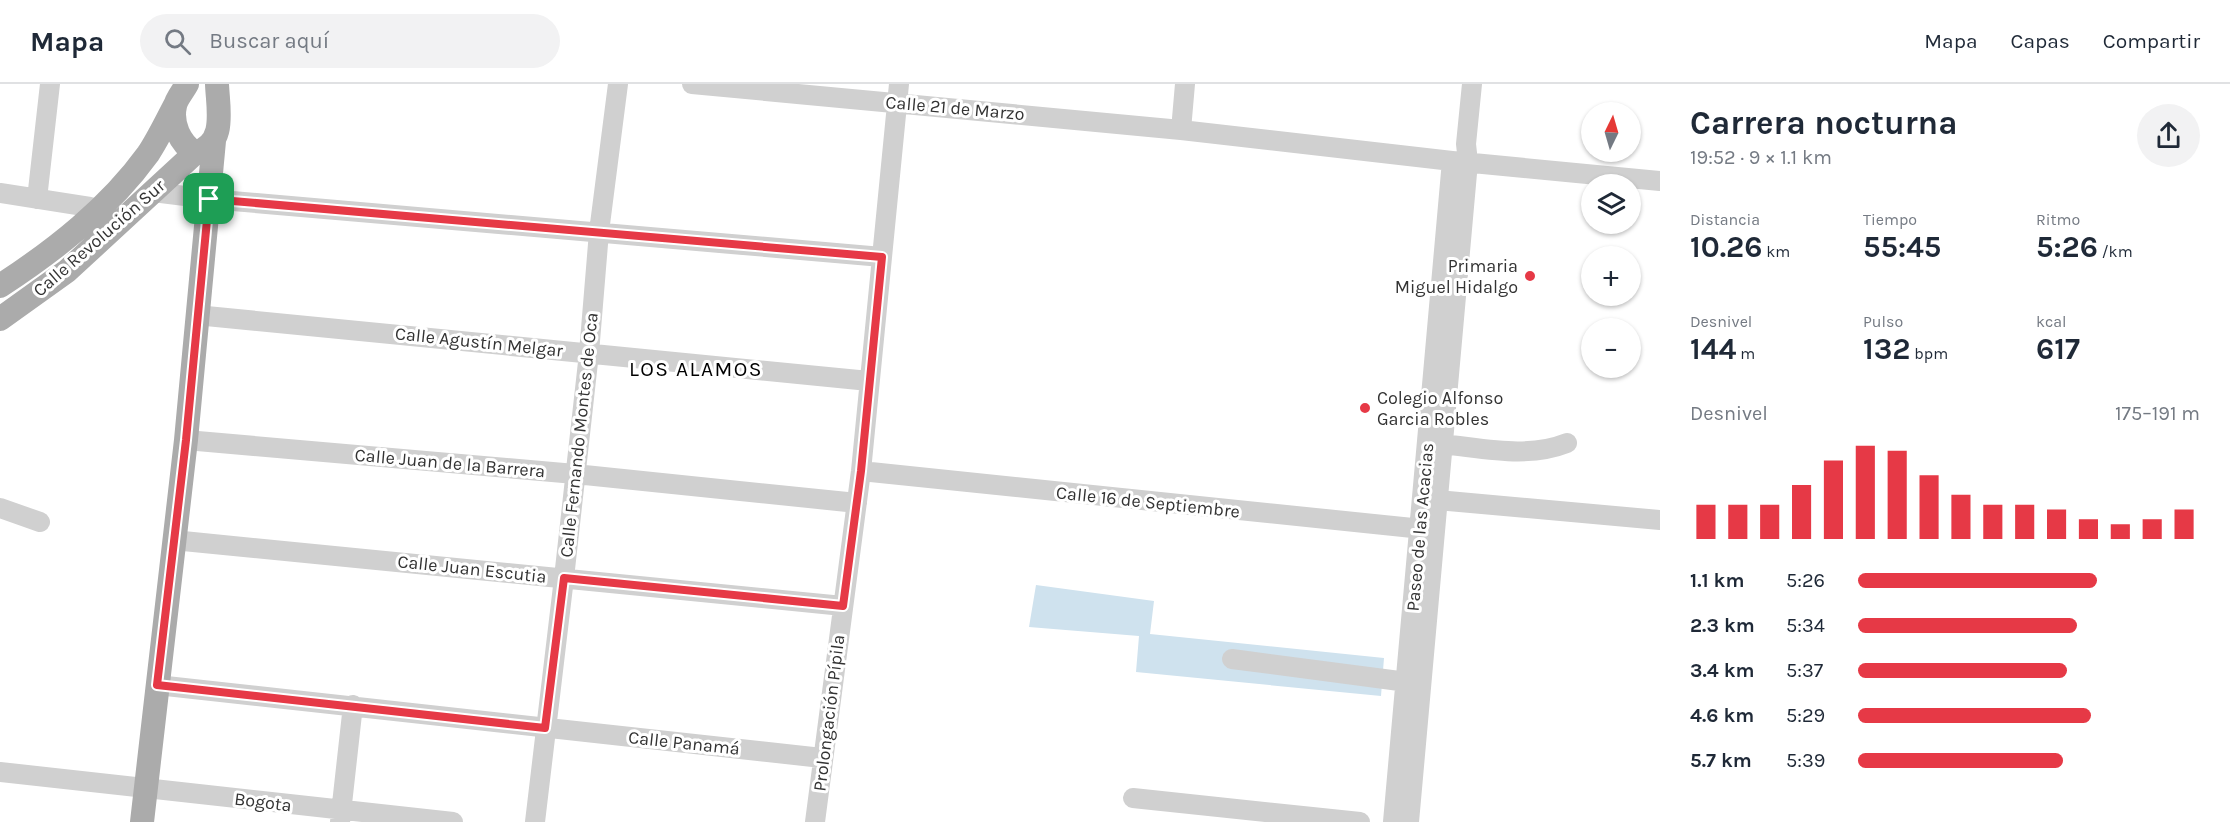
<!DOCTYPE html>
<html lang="es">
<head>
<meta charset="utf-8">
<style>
	body { margin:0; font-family:Karla,sans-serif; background:#f2f2f3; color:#1f2937; height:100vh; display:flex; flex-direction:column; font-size:22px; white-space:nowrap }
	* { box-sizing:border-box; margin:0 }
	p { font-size:20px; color:#747a83 }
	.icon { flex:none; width:33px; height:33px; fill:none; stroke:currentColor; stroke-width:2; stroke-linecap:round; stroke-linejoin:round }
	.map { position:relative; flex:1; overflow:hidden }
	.side { display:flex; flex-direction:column; background:#fff; width:570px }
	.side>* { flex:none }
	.needle { width:39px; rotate:5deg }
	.buttons { position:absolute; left:1581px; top:18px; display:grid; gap:12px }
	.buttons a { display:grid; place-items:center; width:60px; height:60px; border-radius:50%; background:#fff; box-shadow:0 2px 4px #0004; font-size:30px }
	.pin { position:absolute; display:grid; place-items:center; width:51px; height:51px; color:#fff; margin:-26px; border-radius:12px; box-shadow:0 3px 9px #0006 }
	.round { display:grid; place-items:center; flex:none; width:63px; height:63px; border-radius:32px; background:#f2f2f3 }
	.overview { display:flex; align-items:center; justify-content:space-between; height:102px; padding:0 30px }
	h1 { font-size:33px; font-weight:700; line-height:45px }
	.figures { display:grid; grid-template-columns:repeat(3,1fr); gap:9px; height:102px; padding:6px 30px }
	.figures div { display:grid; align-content:center }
	.figures b { font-size:30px; font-weight:700 }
	.figures small { font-size:16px; font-weight:400 }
	.figures p { font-size:16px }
	.chart { height:168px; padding:12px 30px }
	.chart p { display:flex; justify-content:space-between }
	.chart svg { width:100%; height:108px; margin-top:6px; stroke:#e63946; stroke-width:6 }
	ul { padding:0 30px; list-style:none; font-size:20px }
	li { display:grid; grid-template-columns:96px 72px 1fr; align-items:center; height:45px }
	li i { height:15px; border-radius:8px; background:#e63946 }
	header { display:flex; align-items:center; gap:36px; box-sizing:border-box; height:84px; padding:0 30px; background:#fff; border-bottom:2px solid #e0e1e3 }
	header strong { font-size:28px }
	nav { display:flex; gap:33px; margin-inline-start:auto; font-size:21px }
	.search { width:420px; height:54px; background:#f2f2f3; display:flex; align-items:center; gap:15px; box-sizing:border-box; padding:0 21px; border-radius:33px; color:#747a83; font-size:22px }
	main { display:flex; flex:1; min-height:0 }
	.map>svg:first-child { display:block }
	.water { fill:#cfe2ee }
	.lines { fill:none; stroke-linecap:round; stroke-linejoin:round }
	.minor { stroke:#d0d0d0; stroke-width:20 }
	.major { stroke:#ababab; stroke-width:24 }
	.route-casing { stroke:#fff; stroke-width:12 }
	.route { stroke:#e63946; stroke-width:8 }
	.poi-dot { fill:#e63946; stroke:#fff; stroke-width:2 }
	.labels { text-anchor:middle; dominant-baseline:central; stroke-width:6; stroke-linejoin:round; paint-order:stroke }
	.street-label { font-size:18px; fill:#333; stroke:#fff }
	.poi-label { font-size:18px; fill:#333; stroke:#fff; text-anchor:end }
	.quarter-label { font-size:21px; letter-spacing:1.5px; fill:#000; stroke:#fff }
</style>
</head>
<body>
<header>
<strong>Mapa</strong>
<div class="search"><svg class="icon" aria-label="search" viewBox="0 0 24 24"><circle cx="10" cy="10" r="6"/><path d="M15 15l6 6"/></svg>Buscar aquí</div>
<nav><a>Mapa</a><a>Capas</a><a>Compartir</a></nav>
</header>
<main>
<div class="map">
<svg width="1660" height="738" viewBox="0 0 1660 738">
	<rect width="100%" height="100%" fill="#fff"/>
	<path class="water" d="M1036 501 1154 517 1150 550 1384 574 1381 612 1136 588 1139 552 1029 543Z"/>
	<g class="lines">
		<path class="minor" d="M692 0 1181 46 1452 77 1660 97
			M1181 46 1185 0
			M153 108 209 115 882 173
			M0 109 90 123 100 125 108 131
			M37 115 50 0
			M196 231 869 297
			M186 356 575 390 857 419
			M1442 360C1483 364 1527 375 1567 359
			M861 387 1432 446
			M1426 415 1660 436
			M0 424 40 438
			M173 456 843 522
			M1232 575 1407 598
			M157 601 822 674
			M0 688 453 738
			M1133 714 1360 738
			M340 738 353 621
			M535 738 564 494 589 269 599 148 618 0
			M815 738 861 387 899 0
			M1393 738 1452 77
			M1409 738 1468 78 1466 60 1472 0"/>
		<path class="major" d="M187 0C184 6 176 15 175 22 171 40 180 59 195 69 227 60 218 26 217 0
			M0 202C55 166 109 124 148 70 158 55 166 38 175 21
			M0 235 67 187 195 69
			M142 738 186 356 214 57"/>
	</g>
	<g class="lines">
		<defs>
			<path id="route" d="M209 115 882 173 861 387 843 522 564 494 545 644 157 601 186 356Z"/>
		</defs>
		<use href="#route" class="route-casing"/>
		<use href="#route" class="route"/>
	</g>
	<g class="poi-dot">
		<circle cx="1530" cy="192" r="6"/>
		<circle cx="1365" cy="324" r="6"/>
	</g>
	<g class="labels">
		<g class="street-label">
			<text transform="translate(955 24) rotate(5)">Calle 21 de Marzo</text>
			<text transform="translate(99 154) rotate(-41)">Calle Revolución Sur</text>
			<text transform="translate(479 258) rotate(6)">Calle Agustín Melgar</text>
			<text transform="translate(579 351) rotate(-84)">Calle Fernando Montes de Oca</text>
			<text transform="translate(450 379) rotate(5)">Calle Juan de la Barrera</text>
			<text transform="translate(1148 418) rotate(6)">Calle 16 de Septiembre</text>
			<text transform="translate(1420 443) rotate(-85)">Paseo de las Acacias</text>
			<text transform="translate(472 485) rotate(6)">Calle Juan Escutia</text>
			<text transform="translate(829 629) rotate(-83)">Prolongación Pípila</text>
			<text transform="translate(684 659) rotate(6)">Calle Panamá</text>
			<text transform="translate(263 718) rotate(7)">Bogota</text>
		</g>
		<g class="poi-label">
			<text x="1518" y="182">Primaria<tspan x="1518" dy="21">Miguel Hidalgo</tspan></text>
			<text x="1377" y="314" text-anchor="start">Colegio Alfonso<tspan x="1377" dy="21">Garcia Robles</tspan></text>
		</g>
		<g class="quarter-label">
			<text x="696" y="285">LOS ALAMOS</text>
		</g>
	</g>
</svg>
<div class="buttons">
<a><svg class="needle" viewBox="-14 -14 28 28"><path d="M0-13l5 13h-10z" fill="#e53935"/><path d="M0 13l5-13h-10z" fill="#747a83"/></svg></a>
<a><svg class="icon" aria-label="layers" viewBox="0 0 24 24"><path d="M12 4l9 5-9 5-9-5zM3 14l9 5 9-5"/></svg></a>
<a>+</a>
<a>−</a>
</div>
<div class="pin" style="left:209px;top:115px;background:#1e9e55"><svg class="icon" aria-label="arrive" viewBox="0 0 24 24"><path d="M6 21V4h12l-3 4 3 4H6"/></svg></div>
</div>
<section class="side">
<div class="overview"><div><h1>Carrera nocturna</h1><p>19:52 · 9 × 1.1 km</p></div><a class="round"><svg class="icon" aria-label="share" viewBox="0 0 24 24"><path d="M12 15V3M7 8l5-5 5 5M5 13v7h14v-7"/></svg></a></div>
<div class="figures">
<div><p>Distancia</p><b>10.26<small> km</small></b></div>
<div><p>Tiempo</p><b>55:45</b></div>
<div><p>Ritmo</p><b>5:26<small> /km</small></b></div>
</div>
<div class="figures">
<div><p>Desnivel</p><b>144<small> m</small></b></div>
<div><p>Pulso</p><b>132<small> bpm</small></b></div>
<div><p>kcal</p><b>617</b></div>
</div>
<div class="chart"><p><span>Desnivel</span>175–191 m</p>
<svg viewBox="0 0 160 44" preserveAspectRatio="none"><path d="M5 44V30M15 44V30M25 44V30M35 44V22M45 44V12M55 44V6M65 44V8M75 44V18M85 44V26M95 44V30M105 44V30M115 44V32M125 44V36M135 44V38M145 44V36M155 44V32"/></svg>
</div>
<ul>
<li><b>1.1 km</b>5:26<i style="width:70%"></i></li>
<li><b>2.3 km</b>5:34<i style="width:64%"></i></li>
<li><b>3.4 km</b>5:37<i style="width:61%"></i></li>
<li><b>4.6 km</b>5:29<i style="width:68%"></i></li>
<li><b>5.7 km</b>5:39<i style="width:60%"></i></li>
</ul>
</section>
</main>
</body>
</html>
